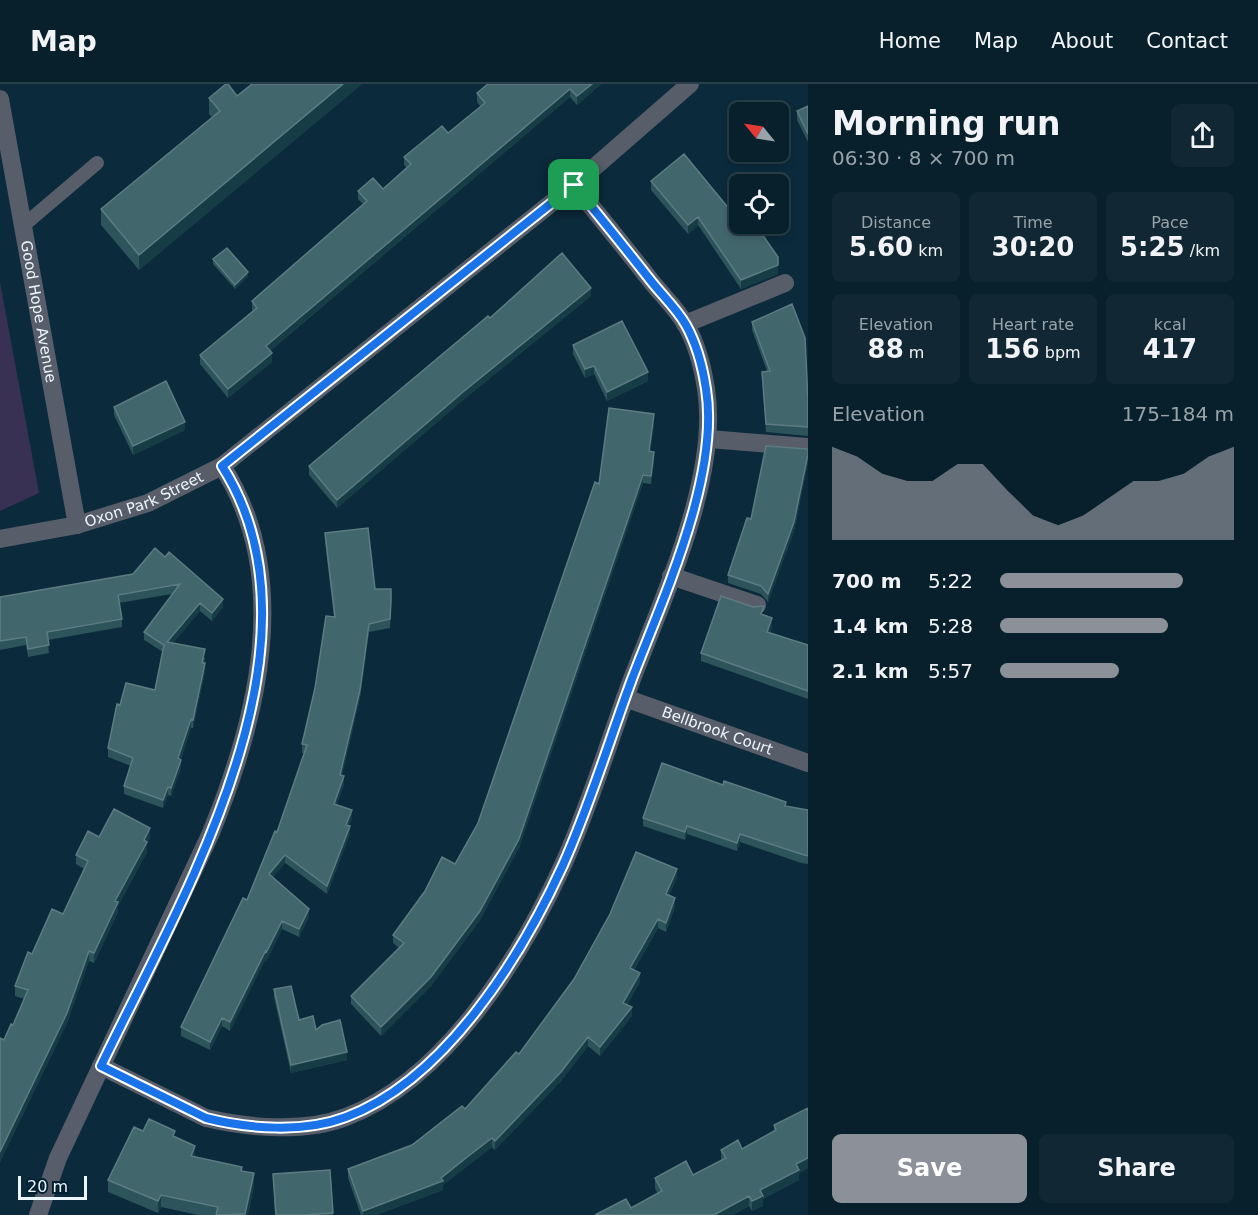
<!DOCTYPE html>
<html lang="en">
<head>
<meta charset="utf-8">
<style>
	body { margin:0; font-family:"DejaVu Sans",sans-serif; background:#112834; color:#f1f3f6; height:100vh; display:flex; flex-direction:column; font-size:22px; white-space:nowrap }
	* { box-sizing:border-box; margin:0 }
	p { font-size:20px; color:#98a3a9 }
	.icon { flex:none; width:33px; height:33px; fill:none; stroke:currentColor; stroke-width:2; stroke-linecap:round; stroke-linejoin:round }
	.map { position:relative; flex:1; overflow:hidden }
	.sheet { display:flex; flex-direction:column; background:#08202c; width:450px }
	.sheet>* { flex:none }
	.needle { width:39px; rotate:300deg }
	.fabs { position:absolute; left:729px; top:18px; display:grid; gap:12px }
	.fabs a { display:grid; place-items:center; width:60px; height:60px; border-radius:9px; background:#08202c; box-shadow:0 3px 9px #0003,0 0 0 2px #293e48; font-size:30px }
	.scale { position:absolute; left:18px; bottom:15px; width:69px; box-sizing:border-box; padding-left:6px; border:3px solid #ecf6fd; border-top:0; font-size:16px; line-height:21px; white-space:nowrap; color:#ecf6fd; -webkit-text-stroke:4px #022030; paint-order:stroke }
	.pin { position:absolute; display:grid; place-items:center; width:51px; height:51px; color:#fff; margin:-26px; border-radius:12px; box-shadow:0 3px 9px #0006 }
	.round { display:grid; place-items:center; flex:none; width:63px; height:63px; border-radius:9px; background:#112834 }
	.head { display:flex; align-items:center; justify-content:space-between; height:102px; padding:0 24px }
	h1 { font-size:33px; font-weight:600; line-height:45px }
	.figures { display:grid; grid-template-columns:repeat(3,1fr); gap:9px; height:102px; padding:6px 24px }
	.figures div { display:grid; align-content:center; border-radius:9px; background:#112834; text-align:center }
	.figures b { font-size:26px; font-weight:600 }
	.figures small { font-size:16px; font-weight:400 }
	.figures p { font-size:16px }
	.chart { height:168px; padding:12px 24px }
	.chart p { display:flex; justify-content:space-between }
	.chart svg { width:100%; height:108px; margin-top:6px; fill:#8c9099; opacity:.7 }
	.cta { display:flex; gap:12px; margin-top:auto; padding:12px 24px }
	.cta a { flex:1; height:69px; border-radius:9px; background:#8c9099; color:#fff; font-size:24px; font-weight:600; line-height:69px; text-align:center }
	.cta a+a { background:#112834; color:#f1f3f6 }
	ul { padding:0 24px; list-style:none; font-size:20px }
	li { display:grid; grid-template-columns:96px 72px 1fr; align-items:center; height:45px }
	li i { height:15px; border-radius:8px; background:#8c9099 }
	header { display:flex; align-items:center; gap:36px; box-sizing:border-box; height:84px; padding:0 30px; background:#08202c; border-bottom:2px solid #293e48 }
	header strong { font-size:28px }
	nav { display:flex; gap:33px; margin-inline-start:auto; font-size:21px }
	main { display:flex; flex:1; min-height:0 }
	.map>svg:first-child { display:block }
	.green { fill:#383153 }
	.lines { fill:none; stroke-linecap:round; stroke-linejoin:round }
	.lane { stroke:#575d69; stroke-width:14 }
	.street { stroke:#575d69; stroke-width:18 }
	.wall { fill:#2c545a }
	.shaded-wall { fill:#163c46 }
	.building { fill:#41666c; stroke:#5c7c82; stroke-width:1.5 }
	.route-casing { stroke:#fff; stroke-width:12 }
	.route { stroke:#1a73e8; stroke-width:8 }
	.labels { text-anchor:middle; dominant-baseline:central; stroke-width:6; stroke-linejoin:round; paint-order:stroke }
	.street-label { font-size:15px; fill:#ecf6fd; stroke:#022030 }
</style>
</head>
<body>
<header>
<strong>Map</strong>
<nav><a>Home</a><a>Map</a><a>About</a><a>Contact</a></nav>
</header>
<main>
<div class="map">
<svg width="808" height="1131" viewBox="0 0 808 1131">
	<rect width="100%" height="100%" fill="#0b2a3b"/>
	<path class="green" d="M0 198 39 409 0 427Z"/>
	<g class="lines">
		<path class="lane" d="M24 141 97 79"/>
		<g class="street">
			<path id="s1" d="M0 15 77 441"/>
			<path d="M685 240 785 199"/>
			<path d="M709 355 808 363"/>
			<path id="s2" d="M0 455 77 441 148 419 222 382 574 101 690 0"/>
			<path d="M671 492 757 521"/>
			<path id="s3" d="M625 614 808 679"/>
			<path d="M101 982 206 1034C249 1044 304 1049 346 1033 446 995 521 873 563 781 590 721 609 657 632 595 663 514 720 392 706 305 703 285 696 259 686 241 677 225 662 211 651 197 626 165 600 133 574 101"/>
			<path d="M38 1131 58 1074 210 751C257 637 294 494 222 382"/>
		</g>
	</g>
	<path class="wall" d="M252 0H362L139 186 101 141V125L212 33 209 30V14L237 12Z
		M488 0H601L577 21 570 13 270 267 272 278 228 314 200 280V271L253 227 252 226V217L363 120 358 115V107L383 105 407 84 404 81V73L448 49 481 23 477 18V9Z
		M808 22V58L797 36V27Z
		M651 97 778 190 741 205 698 141 688 150 651 106Z
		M213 175 248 192 235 205 213 180Z
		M591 212 463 316 337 424 309 391V382L490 234Z
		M752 238 808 317V352L766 348 762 288 767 287 752 246Z
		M573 261 648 297 607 317 594 290 585 294 573 270Z
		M114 323 185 346 133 371 114 331Z
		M654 339 650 367 654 376 651 400 643 399 519 764 480 836 431 902 381 952 351 920V912L399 864 393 859V851L455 780 478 739 599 400Z
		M808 365V378L794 447 768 518 761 510 728 499V491L751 435Z
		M325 449 375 505 391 526 390 544 369 548 360 614 342 691 344 700 337 720 352 734 349 741 350 750 327 810 285 779 273 793 309 833 299 853 282 845 266 878V874L230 947 222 942 210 966 181 952V943L247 816 277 748 304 669H302V660L334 533 325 458Z
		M155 464 223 523 212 537 200 527 173 559 205 574 204 579 205 588 193 644H191L181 675V684L171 712 168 711 163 724 124 710V702L131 682 108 673V664L120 621 155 606 163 568 144 556V548L172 510 119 519 122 535V543L48 556 49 569 28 573 26 561 0 566V513L133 490Z
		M764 530 763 531 772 542 770 549 808 561V615L701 577V569Z
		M723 701 786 722 808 726V780L801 779 740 758 737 767 687 750 685 756 643 742V734Z
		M99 753 150 754 147 760V768L118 822V828L94 879 89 877 67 939 0 1078V954L4 956 13 941 24 915 15 912V902L32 870 63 830 84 785 76 780V771Z
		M677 794 669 811 675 823 666 848 658 844 634 886 640 898 627 921 632 932 600 972 588 962 561 997 495 1066 492 1063 443 1101V1106L376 1131H361L348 1094V1085L412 1061 465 1025 519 970Z
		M274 905 299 936 316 946 347 976 291 989 274 913Z
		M808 1024V1084L799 1089V1096L763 1115V1122L752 1127 749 1122 733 1131H595L631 1124 658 1110 655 1104V1094L693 1091 721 1076V1066L742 1065 774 1048V1041Z
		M143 1047 175 1053 195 1073 242 1087 254 1101 248 1131H198L161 1123 158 1129 108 1108V1096Z
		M330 1086 333 1131H275L273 1090Z"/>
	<path class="shaded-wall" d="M343 0H362L139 186V171Z
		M592 0H601L577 21V12Z
		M570 5V13L266 270V262Z
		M698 133V141L688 150V141Z
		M778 181V190L741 205V196Z
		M248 188V192L235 205V201Z
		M591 204V212L463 316 337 424V416L463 308Z
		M272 269V278L228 314V305Z
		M594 282V290L585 294V285Z
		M648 288V297L607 317V308Z
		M654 330V339L649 375V367Z
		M185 338V346L133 371V362Z
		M654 368V376L651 400V392Z
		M808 370V378L794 447 768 518V510Z
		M643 391V399L519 764 480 836 431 902 381 952V943Z
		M223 515V523L212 537V529Z
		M200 519V527L167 566V558Z
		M772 534V542L767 556V548Z
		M369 540V548L360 614 340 699V691Z
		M205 579V588L193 644V636Z
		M191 635V644L178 683V674Z
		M181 676V684L171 712V704Z
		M344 692V700L334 728V720Z
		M168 703V711L163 724V716Z
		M352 726V734L346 749V741Z
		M350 742V750L327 810V802Z
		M687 742V750L685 756V748Z
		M150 744V754L147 760V768L118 822V828L94 879V869L115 817Z
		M740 750V758L737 767V759Z
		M285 771V779L269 798V790Z
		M677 785V794L666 819V810Z
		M675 814V823L666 848V839Z
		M309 825V833L299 853V845Z
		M658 835V844L630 893V884Z
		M282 837V845L266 878V869Z
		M266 866V874L230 947V938Z
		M89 867V877L67 939 0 1078V1068Z
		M640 889V898L623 928V919Z
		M632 923V932L600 972V963Z
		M222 934V942L210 966V958Z
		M588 953V962L561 997 495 1066V1057Z
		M347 968V976L291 989V981Z
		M492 1054V1063L443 1101V1106L376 1131H363V1127L441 1094Z
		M195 1062V1074L191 1072Z
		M808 1074V1084L799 1089V1096L763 1115V1122L752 1127V1117L760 1106 796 1080Z
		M254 1089V1101L248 1131H245Z
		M161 1111V1123L158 1129V1117Z
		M749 1112V1122L733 1131H714Z"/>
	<path class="building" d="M226 0H228L237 12 252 0H343L139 171 101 125 220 27 209 14Z
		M488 0H592L577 12 570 5 266 262 272 269 228 305 200 271 257 224 252 217 367 117 358 107 373 94 383 105 411 80 404 73 442 42 448 49 485 19 477 9Z
		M808 22V50L797 27Z
		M684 70 735 132 740 129V140H755L778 173V181L741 196 698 133 688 141 651 97Z
		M227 164 248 188 235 201 213 175Z
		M562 169 591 204 463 308 337 416 309 382 488 232 490 234Z
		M792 220 805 254 808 317V343L766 340 762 288 770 287 752 238Z
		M622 237 648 288 607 308 594 282 585 285 573 261Z
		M166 297 185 338 133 362 114 323Z
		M609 324 654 330 649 367 654 368 651 392 643 391 519 755 480 827 431 893 381 943 351 912 404 859 393 851 425 807 442 773 455 780 478 739 595 398 599 400Z
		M766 362 808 365V370L794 438 768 510 761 502 728 491 747 434 751 435Z
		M368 444 375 505H391V518L390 535 369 540 360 606 340 691 344 692 334 720 352 726 346 741 350 742 327 802 285 771 269 790 309 825 299 845 282 837 266 869V866L230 938 222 934 210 958 181 943 243 814 247 816 275 747 277 748 307 661 302 660 315 604 326 532 335 533 325 449Z
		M155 464 165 473 169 468 223 515 212 529 200 519 167 558 205 565 202 579H205L193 636 191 635 178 674 181 676 171 704 168 703 163 716 124 702 133 674 108 664 117 620 120 621 126 599 155 606 164 561 144 548 180 500 118 511 122 535 47 548 49 561 28 565 26 553 0 557V513L133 490Z
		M721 512 753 523 764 522 761 530 772 534 767 548 808 561V607L701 569Z
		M662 679 723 701 724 697 786 718 785 722 808 726V772L801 770 740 750 737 759 687 742 685 748 643 734Z
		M114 725 150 744 144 756 147 758 115 817 118 818 94 869 89 867 67 929 0 1068V954L4 956 11 940 13 941 28 906 15 902 28 868 32 870 52 825 63 830 88 777 76 771 88 747 99 753Z
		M636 768 677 785 666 810 675 814 666 839 658 835 630 884 640 889 623 919 632 923 600 963 588 953 561 988 495 1057 492 1054 466 1074 441 1094 443 1097 363 1127 348 1085 412 1061 462 1022 465 1025 516 968 519 970 574 895 610 830Z
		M291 902 299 936 313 932 316 946 322 941 340 936 347 968 291 981 274 905Z
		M808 1024V1074L796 1080 799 1086 760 1106 763 1112 752 1117 749 1112 714 1131H595L626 1115 631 1124 662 1107 655 1094 686 1077 693 1091 726 1074 721 1066 738 1056 742 1065 776 1046 774 1041Z
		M149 1035 175 1047 173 1052 195 1062 191 1072 242 1083 241 1087 254 1089 245 1130 216 1131 218 1123 161 1111 158 1117 108 1096 134 1043 143 1047Z
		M330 1086 333 1129 302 1131H276L273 1090Z"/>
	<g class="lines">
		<defs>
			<path id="route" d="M574 101C600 133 626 165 651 197 662 211 677 225 686 241 696 259 703 285 706 305 720 392 663 514 632 595 609 657 590 721 563 781 521 873 445 996 346 1033 304 1049 249 1045 206 1034L101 982C180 817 336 560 222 382Z"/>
		</defs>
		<use href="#route" class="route-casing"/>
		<use href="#route" class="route"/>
	</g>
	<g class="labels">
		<g class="street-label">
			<text stroke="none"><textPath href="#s1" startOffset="216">Good Hope Avenue</textPath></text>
			<text stroke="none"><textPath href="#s2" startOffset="150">Oxon Park Street</textPath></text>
			<text stroke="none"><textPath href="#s3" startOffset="98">Bellbrook Court</textPath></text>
		</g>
	</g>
</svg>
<div class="fabs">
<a><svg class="needle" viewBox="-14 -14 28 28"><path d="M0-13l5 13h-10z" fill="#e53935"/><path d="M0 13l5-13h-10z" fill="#98a3a9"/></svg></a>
<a><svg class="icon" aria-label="locate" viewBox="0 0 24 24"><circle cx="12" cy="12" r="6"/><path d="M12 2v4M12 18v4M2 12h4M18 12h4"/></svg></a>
</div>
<div class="scale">20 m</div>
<div class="pin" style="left:574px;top:101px;background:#1e9e55"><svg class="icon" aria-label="arrive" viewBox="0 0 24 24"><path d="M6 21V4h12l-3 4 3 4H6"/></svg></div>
</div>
<section class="sheet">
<div class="head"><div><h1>Morning run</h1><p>06:30 · 8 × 700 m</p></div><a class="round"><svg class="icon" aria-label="share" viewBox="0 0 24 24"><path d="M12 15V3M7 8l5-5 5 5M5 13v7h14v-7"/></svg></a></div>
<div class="figures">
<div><p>Distance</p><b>5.60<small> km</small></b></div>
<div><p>Time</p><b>30:20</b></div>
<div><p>Pace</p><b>5:25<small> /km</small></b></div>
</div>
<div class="figures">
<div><p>Elevation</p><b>88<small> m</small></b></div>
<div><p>Heart rate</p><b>156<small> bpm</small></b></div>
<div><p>kcal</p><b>417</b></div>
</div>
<div class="chart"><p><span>Elevation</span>175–184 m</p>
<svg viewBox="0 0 160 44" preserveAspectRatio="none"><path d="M0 44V6L10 10L20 17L30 20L40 20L50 13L60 13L70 24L80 34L90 38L100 34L110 27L120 20L130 20L140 17L150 10L160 6V44z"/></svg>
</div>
<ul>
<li><b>700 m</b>5:22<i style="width:78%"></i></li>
<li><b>1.4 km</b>5:28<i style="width:72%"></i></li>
<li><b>2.1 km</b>5:57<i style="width:51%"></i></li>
</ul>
<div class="cta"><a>Save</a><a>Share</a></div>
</section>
</main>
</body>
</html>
